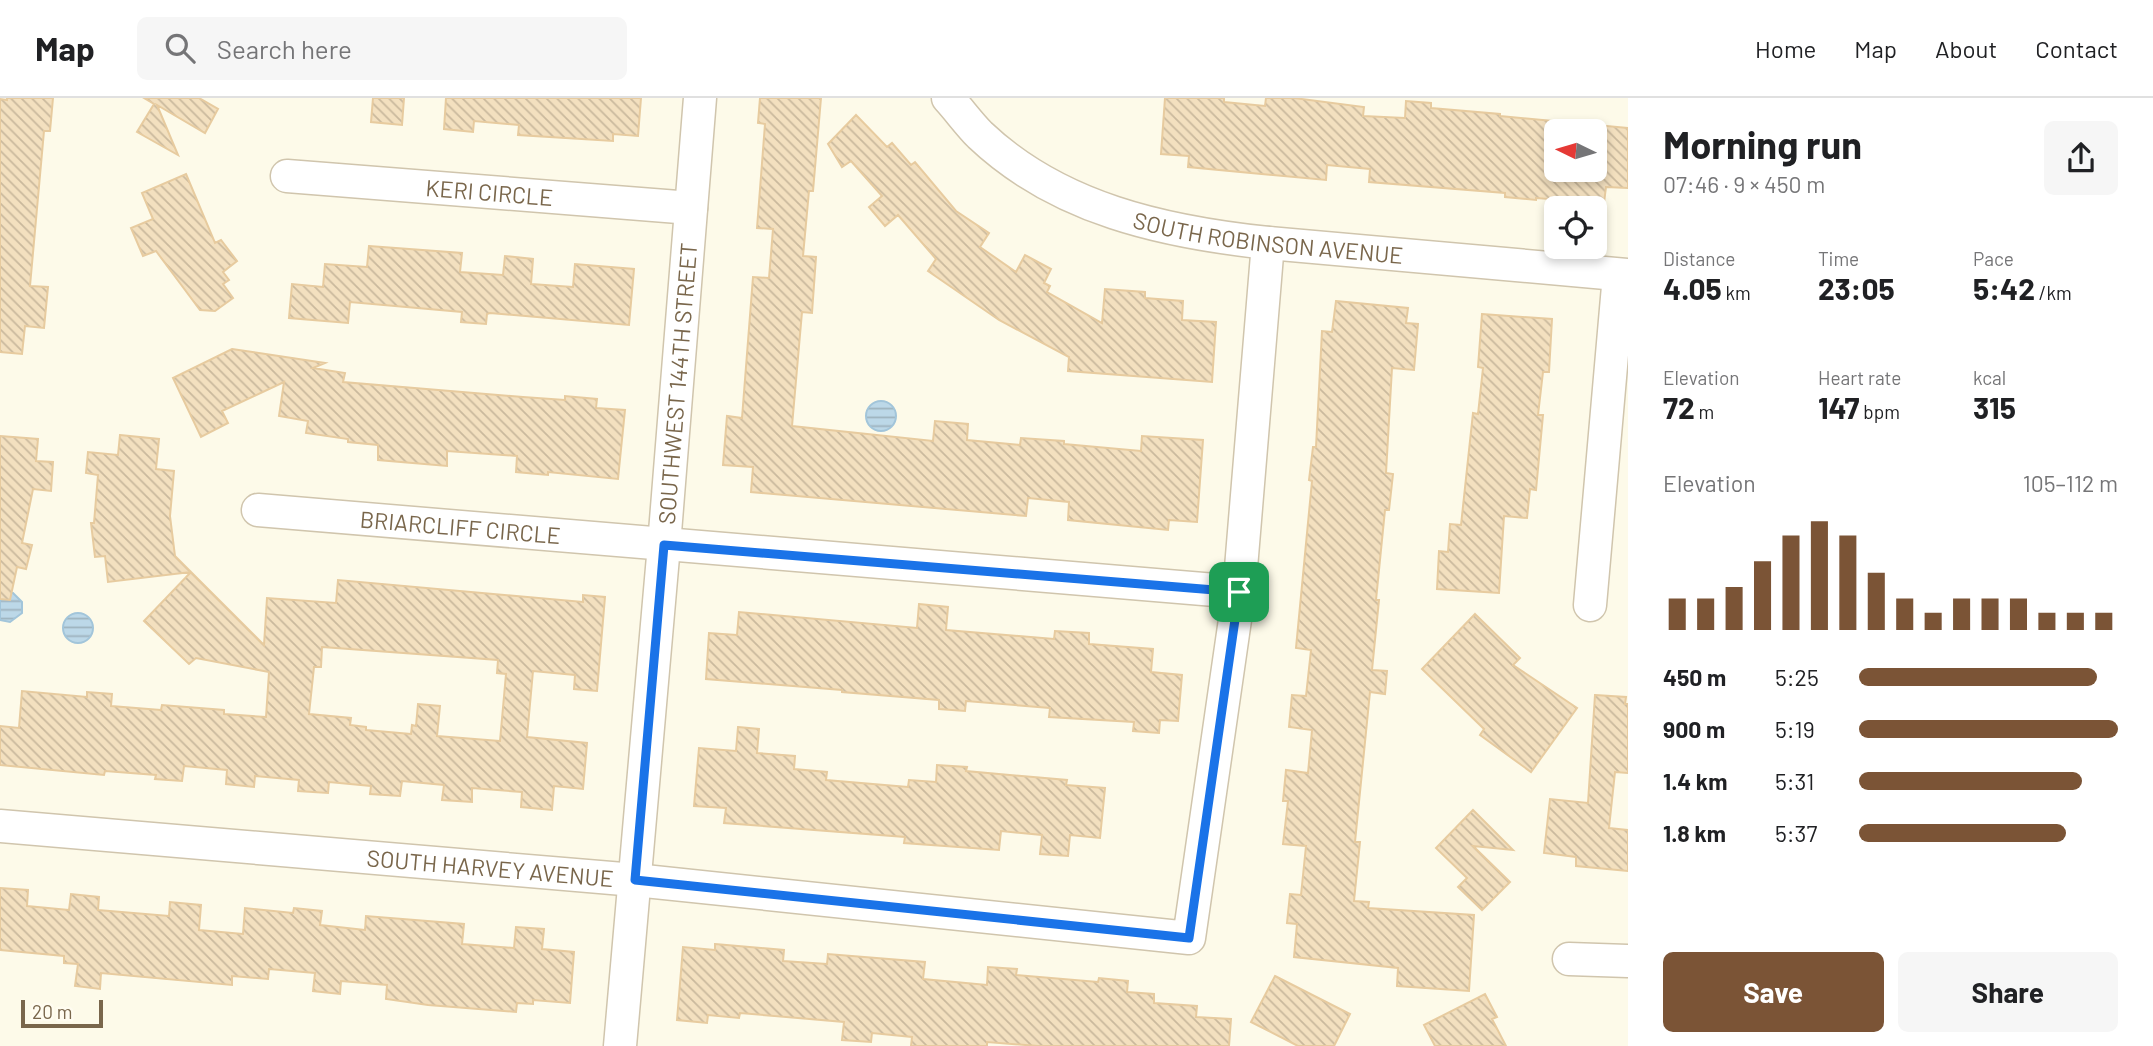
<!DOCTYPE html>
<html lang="en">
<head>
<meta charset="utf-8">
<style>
	body { margin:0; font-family:Barlow,sans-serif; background:#f6f6f6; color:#202124; height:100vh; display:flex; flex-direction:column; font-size:26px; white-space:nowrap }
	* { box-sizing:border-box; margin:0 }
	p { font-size:23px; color:#757577 }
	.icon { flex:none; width:38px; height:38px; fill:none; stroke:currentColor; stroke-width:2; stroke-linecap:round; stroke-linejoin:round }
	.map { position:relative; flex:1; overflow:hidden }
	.details { display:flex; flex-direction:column; background:#fff; width:525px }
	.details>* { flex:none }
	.needle { width:46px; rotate:275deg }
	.controls { position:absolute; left:1544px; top:21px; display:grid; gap:14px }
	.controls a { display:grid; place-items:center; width:63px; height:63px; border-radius:10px; background:#fff; box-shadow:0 4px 10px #0003; font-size:35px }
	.scale { position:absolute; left:21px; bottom:18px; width:82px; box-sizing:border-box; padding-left:7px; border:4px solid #79664b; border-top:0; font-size:19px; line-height:24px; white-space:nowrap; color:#79664b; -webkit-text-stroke:5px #fffcf0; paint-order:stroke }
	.pin { position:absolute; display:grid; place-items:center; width:60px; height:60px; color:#fff; margin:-30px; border-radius:14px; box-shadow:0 4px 10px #0006 }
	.round { display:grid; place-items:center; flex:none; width:74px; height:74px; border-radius:10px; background:#f6f6f6 }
	.headline { display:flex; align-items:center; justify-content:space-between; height:119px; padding:0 35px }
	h1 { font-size:38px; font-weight:700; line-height:52px }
	.metrics { display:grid; grid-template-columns:repeat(3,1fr); gap:10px; height:119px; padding:7px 35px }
	.metrics div { display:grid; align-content:center }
	.metrics b { font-size:30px; font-weight:700 }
	.metrics small { font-size:19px; font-weight:400 }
	.metrics p { font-size:19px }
	.chart { height:196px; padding:14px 35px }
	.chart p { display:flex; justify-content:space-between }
	.chart svg { width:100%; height:126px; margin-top:7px; stroke:#7b5436; stroke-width:6 }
	.action { display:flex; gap:14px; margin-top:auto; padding:14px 35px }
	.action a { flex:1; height:80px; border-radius:10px; background:#7b5436; color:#fff; font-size:28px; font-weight:700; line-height:80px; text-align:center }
	.action a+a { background:#f6f6f6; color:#202124 }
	ul { padding:0 35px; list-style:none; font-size:23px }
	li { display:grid; grid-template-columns:112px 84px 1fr; align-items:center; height:52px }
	li i { height:18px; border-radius:9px; background:#7b5436 }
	header { display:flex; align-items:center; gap:42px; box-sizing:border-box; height:98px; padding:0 35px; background:#fff; border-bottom:2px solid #e0e0e0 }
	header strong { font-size:33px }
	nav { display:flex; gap:38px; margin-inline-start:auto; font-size:24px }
	.search { width:490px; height:63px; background:#f6f6f6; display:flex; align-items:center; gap:18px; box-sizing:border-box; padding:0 24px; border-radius:10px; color:#757577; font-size:26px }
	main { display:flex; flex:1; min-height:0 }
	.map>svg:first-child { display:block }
	.water { fill:url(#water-rules); stroke:#a2c5da; stroke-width:2 }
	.building { fill:url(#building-back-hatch); stroke:#e7cb9f; stroke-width:2; fill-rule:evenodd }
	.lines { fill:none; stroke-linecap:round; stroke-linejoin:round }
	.street-casing { stroke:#d0c5ad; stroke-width:35 }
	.street { stroke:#fff; stroke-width:32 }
	.route-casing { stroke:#fff; stroke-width:14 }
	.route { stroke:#1a73e8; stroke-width:9 }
	.labels { text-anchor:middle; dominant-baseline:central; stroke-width:6; stroke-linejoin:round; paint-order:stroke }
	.street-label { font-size:23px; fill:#79664b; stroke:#fffcf0 }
</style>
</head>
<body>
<header>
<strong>Map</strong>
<div class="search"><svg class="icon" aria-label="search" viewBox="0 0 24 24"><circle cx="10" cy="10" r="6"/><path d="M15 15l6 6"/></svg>Search here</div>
<nav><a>Home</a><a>Map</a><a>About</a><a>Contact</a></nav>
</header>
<main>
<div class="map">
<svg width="1628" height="948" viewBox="0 0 1628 948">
	<defs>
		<pattern id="water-rules" width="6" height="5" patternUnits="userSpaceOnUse" patternTransform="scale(1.75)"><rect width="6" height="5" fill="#bcd8e8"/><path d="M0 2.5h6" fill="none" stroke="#9eb3be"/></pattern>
		<pattern id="building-back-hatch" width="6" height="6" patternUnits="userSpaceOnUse" patternTransform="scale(1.75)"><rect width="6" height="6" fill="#f3e0bf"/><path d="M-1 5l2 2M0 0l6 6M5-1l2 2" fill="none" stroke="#cab99d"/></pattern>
	</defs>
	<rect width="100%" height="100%" fill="#fdfae9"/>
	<path class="water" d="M866 318a15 15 0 1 1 30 0a15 15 0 1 1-30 0Z
		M3 494 13 495 22 504V515L10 524 0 522V496Z
		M63 530a15 15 0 1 1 30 0a15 15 0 1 1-30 0Z"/>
	<path class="building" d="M7 0H53L50 33H44L30 188 48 189 44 230 25 228 22 256 0 254V1L7 2Z
		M144 0H199L218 11 205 35 157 7 178 57 137 34 154 6Z
		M373 0H404L402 27 371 24Z
		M446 0H641L638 38 613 36V43L518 37 519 27 474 23 473 34 444 31Z
		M760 0H821L813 93H809L803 158 816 159 812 215 802 214 792 328 933 343 935 323 968 326 967 342 1020 347 1021 340 1064 343V346L1141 353 1142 338 1203 342 1197 424 1169 422 1168 432 1068 422 1069 404 1028 400 1026 418 751 394 753 369 723 367 727 318 742 320 753 179 769 180 773 131 757 130 765 26 758 25Z
		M1165 0H1224V4L1265 8 1266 0H1294L1364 9 1363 18 1405 20 1406 3 1431 5V10L1500 16V18L1628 30V90L1606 89 1604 105 1536 100V102L1505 99V95L1369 84 1370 71 1327 67 1326 82 1188 69 1189 58 1161 56ZM1556 33H1594V72H1556Z
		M856 17 887 49 892 45 911 67 915 64 956 113 989 135 980 149 1016 174 1025 157 1051 171 1044 185 1050 188 1047 194 1102 225 1105 191 1145 194V200L1183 203 1182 222 1216 224 1212 284 1068 273 1069 259 999 222 928 173 936 161 898 117 885 128 869 109 882 98 851 63 842 69 828 46Z
		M186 76 215 145 221 142 237 163 223 174 229 182 223 186 233 200 215 213 200 212 156 153 143 158 131 130 153 121 142 95Z
		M369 148 462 155 460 174 503 177 505 158 533 161 531 186 573 189 575 166 634 171 629 227 490 215 487 216 486 226 461 224 462 214 350 204 348 225 289 220 292 186 323 189 325 166 367 169Z
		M1336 203 1408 210 1406 225 1418 226 1414 272 1392 270 1386 375 1393 376 1389 412H1385L1376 502H1379L1372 572 1387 573 1385 596 1370 594 1355 744H1360L1354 803 1369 804 1368 810 1474 817 1469 893 1397 888 1398 870 1294 859 1297 826 1287 825 1290 796 1301 797 1306 748 1283 746 1288 703H1283L1286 672 1308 675 1312 632 1289 629 1292 597 1306 598 1311 552 1296 550 1312 383 1309 382 1313 349H1316L1322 233 1332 234Z
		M1482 216 1552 221 1549 274H1543L1538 317H1543L1536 392 1530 391 1527 420 1504 418 1499 495 1437 491 1439 453 1448 454 1450 426 1461 427 1473 315 1478 316 1483 270 1478 269Z
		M232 251 325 265 313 270 345 275 343 284 523 299 565 302V298L597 301 596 310 625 312 618 381 548 374V377L516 374 517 358 447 353V368L378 362V347L348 344V341L306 335 308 323 279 318 284 284 222 313 228 325 201 339 173 280Z
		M120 337 159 341 156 371 174 373 170 418 175 458 191 474 108 484 105 458 95 459 91 425H94L98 377 86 375 88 354 118 357Z
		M0 338 38 341 36 363 53 364 51 393 33 391 22 445 32 447 26 471 17 469 10 502 0 501Z
		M191 474 264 547 267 500 336 505 338 482 583 504V497L605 499 597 593 574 591 575 577 533 573 527 639 587 645 583 691 554 688 552 712 521 709 522 694 472 690V704L442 702 444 687 402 683 400 698 370 696 371 688 329 684 328 695 298 693 299 682 255 678 254 689 226 686 227 672 184 668 182 683 155 681 156 677 105 673 104 677 0 667V628L19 630 22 593 87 599V594L112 596 111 608 161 612 162 607 224 612V616L266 619 269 574 196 560 189 566 144 523ZM322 549 498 562 497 575 506 576 500 643 437 638 440 608 418 606 416 628 412 627 411 636 366 632V629L350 627 351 620 309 616 314 569H321Z
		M919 506 948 509 946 532 1054 541 1055 533 1089 535V546L1153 551 1151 574 1182 577 1178 623 1160 622 1159 635 1133 633 1134 624 1049 619 1050 610 966 603 965 613 939 611V602L842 594V592L706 581 709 535 737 537 739 514 917 530Z
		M1475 516 1520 560 1513 567 1577 610 1531 674 1480 637 1484 631 1422 571Z
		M1595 597 1626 599 1625 606H1628V675L1615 674 1609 730 1628 732V773L1576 768V759L1544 755 1550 701 1588 705Z
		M738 629 759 631 757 655 795 658 794 671 827 674 826 682 908 689 909 682 936 684 937 667 967 669 966 673 1067 682 1066 687 1105 690 1100 740 1070 737 1068 758 1040 756 1042 737 1001 733 999 752 904 745 905 739 724 725 726 710 694 708 699 650 736 653Z
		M1473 712 1513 752 1473 748 1510 784 1482 812 1458 789 1467 780 1436 750Z
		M0 790 28 792 27 808 69 812 71 796 99 799 98 812 169 818 170 804 201 807 199 832 243 836 245 810 293 815 294 810 322 813 320 827 365 832 366 818 464 826 462 846 514 850 516 829 544 831 542 851 574 854 570 905 533 902V906L517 905 516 914 428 907 386 901 387 887 341 883 340 896 313 893 315 875 269 871 268 881 232 878V887L101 875 100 891 75 888 78 866 64 865V858L0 852Z
		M715 846 784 852 783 863 827 866 828 856 925 864 923 881 987 887 988 869 1017 871 1016 877 1098 884 1099 880 1128 883 1127 894 1154 896V905L1197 908 1196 919 1231 921 1229 948H1038L987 944V948H911L912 939 872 935 871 944 842 942 844 924 740 915 739 920 708 917 707 925 677 922 683 849 715 852Z
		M1275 878 1350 916 1334 948H1298L1251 924Z
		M1485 896 1497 919 1492 921 1506 948H1435L1424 927Z"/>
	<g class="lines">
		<defs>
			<g id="street">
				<path id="s1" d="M948 0C959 12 969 26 980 37 1058 111 1164 134 1268 145L1628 177"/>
				<path id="s2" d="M287 78 691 110"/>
				<path id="s3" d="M258 412 1239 494"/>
				<path d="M1590 507 1619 177"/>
				<path id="s4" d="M0 728 635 782 1189 840 1239 494 1268 145"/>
				<path d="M1569 861 1628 863"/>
				<path id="s5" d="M620 948 664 447 700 0"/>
			</g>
		</defs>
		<use href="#street" class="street-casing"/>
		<use href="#street" class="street"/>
	</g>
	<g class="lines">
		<defs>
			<path id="route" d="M664 447 1239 494 1189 840 635 782Z"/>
		</defs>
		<use href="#route" class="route-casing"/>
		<use href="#route" class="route"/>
	</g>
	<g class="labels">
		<g class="street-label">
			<text stroke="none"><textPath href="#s2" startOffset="203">KERI CIRCLE</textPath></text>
			<text stroke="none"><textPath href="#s1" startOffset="362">SOUTH ROBINSON AVENUE</textPath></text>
			<text stroke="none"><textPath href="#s5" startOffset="665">SOUTHWEST 144TH STREET</textPath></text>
			<text stroke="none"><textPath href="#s3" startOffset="203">BRIARCLIFF CIRCLE</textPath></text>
			<text stroke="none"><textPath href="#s4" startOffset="492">SOUTH HARVEY AVENUE</textPath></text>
		</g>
	</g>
</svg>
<div class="controls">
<a><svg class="needle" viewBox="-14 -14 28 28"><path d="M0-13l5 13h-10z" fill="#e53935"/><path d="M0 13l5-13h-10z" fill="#757577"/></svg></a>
<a><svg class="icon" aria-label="locate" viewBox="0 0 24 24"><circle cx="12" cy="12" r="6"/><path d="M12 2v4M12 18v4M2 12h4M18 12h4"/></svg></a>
</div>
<div class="scale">20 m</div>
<div class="pin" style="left:1239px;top:494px;background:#1e9e55"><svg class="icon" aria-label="arrive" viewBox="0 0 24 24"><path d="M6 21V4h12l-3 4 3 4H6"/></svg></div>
</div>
<section class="details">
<div class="headline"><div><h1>Morning run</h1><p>07:46 · 9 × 450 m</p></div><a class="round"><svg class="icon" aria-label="share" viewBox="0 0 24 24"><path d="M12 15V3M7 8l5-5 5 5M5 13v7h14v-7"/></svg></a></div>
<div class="metrics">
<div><p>Distance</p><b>4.05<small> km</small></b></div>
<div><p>Time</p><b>23:05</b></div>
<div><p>Pace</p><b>5:42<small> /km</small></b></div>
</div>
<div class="metrics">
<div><p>Elevation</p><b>72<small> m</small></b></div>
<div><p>Heart rate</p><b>147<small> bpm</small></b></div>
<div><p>kcal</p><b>315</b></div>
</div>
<div class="chart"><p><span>Elevation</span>105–112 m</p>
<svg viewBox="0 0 160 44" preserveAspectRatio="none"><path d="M5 44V33M15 44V33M25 44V29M35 44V20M45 44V11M55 44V6M65 44V11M75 44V24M85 44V33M95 44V38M105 44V33M115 44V33M125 44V33M135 44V38M145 44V38M155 44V38"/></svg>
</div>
<ul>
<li><b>450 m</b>5:25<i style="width:92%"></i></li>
<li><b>900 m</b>5:19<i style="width:100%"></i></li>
<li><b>1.4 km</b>5:31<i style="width:86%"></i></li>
<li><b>1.8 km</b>5:37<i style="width:80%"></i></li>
</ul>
<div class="action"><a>Save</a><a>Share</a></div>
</section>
</main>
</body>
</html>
